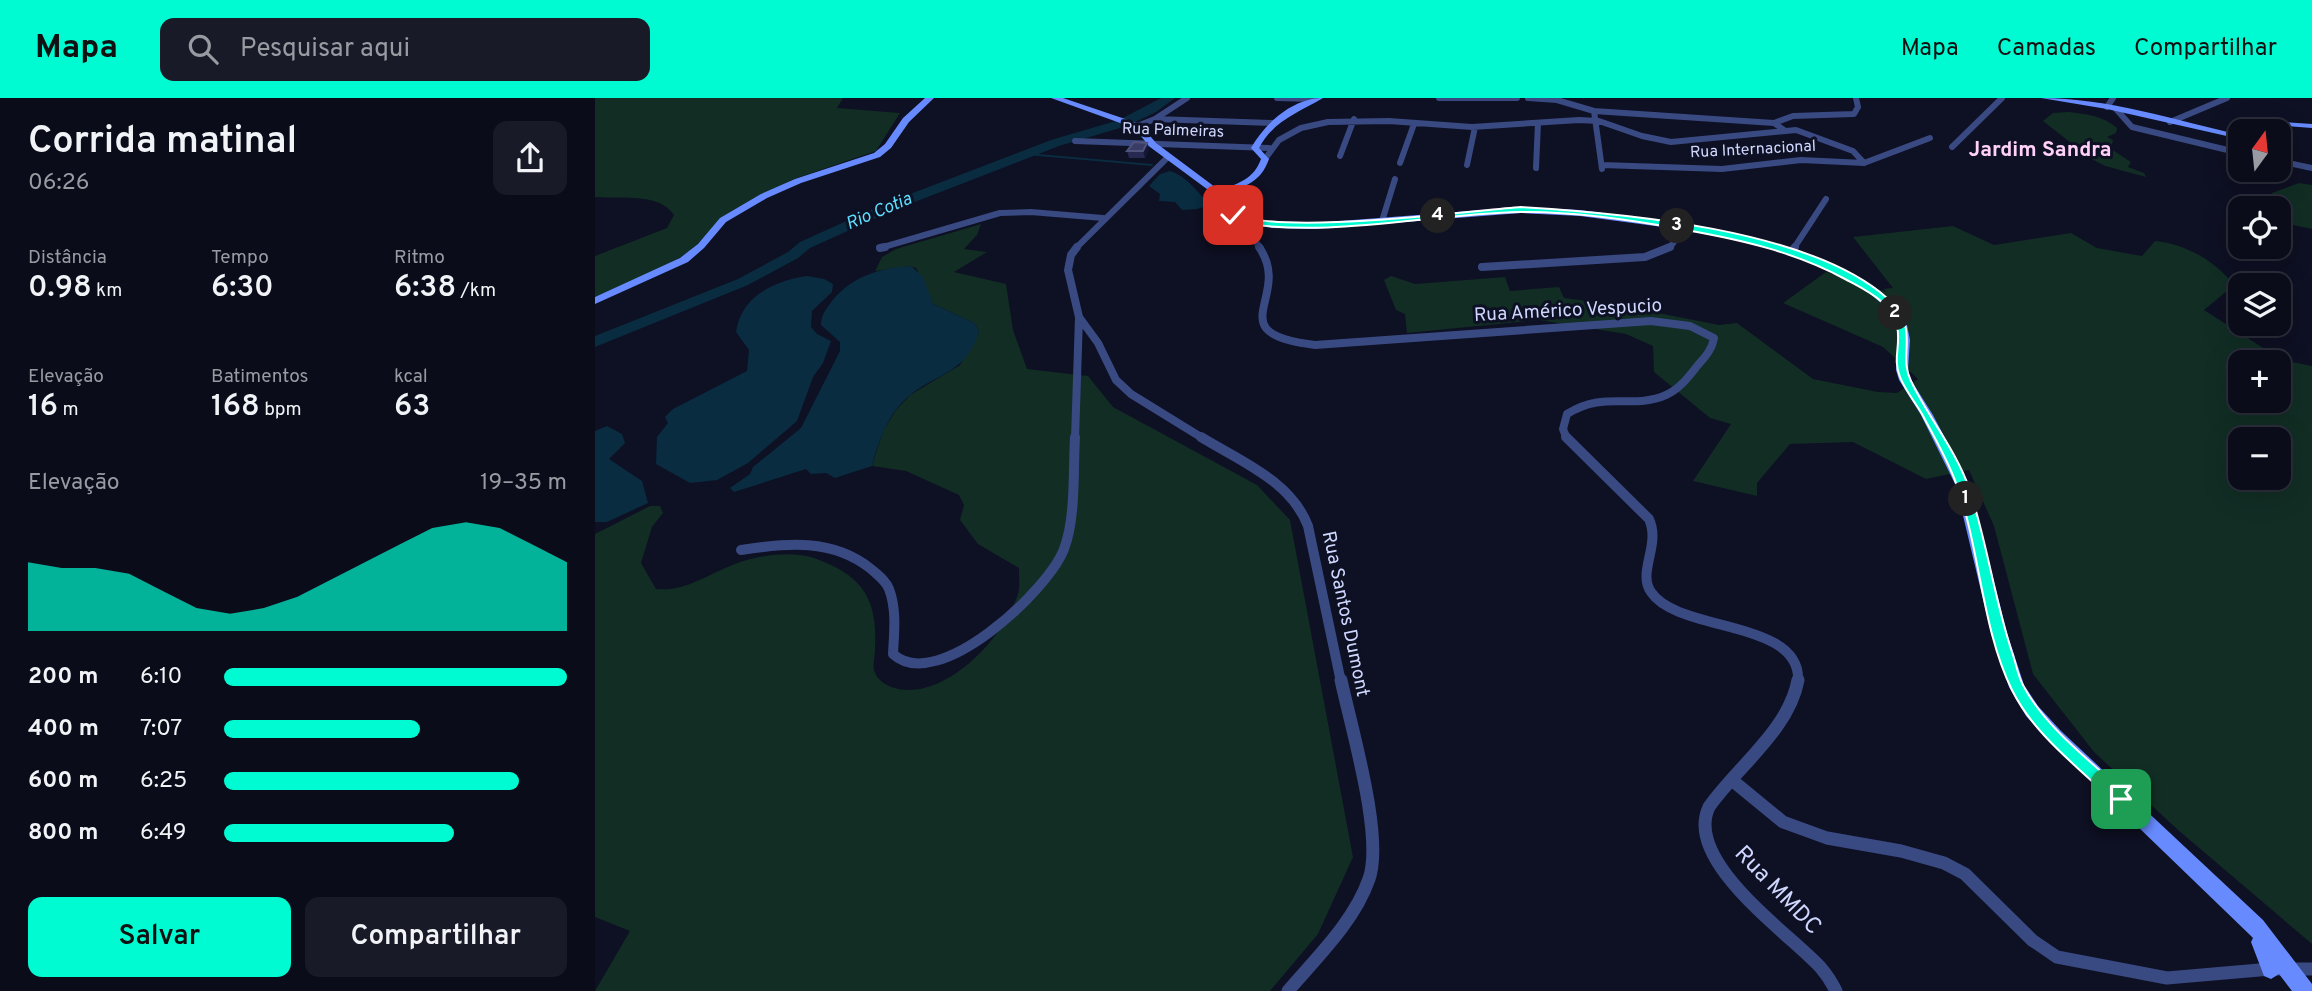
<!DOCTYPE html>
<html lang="pt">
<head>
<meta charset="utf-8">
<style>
	body { margin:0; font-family:Overpass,sans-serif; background:#181a27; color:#f1f3f6; height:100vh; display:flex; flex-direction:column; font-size:26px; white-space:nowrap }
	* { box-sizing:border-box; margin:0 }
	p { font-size:23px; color:#999ba2 }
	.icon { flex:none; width:38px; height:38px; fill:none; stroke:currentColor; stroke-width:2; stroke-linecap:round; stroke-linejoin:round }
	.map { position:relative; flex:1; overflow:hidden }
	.panel { display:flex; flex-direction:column; background:#0a0c1a; width:595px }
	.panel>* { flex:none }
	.needle { width:46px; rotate:15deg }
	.controls { position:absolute; left:1633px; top:21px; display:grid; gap:14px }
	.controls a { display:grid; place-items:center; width:63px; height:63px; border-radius:14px; background:#0a0c1a; box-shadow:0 7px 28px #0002,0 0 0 2px #2a2c39; font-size:35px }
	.pin { position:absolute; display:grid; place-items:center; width:60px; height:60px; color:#fff; margin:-30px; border-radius:14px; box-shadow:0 4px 10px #0006 }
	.km { position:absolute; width:35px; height:35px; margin:-18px; border-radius:50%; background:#222; color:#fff; font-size:19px; line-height:35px; text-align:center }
	.round { display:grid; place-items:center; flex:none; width:74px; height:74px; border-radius:14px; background:#181a27 }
	.headline { display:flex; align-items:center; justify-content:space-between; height:119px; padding:0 28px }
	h1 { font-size:38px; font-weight:600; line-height:52px }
	.figures { display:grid; grid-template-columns:repeat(3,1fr); gap:10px; height:119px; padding:7px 28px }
	.figures div { display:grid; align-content:center }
	.figures b { font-size:30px; font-weight:600 }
	.figures small { font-size:19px; font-weight:400 }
	.figures p { font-size:19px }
	.chart { height:196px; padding:14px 28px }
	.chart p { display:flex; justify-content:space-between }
	.chart svg { width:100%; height:126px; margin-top:7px; fill:#00fad1; opacity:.7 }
	.cta { display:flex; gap:14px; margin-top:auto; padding:14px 28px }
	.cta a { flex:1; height:80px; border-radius:14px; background:#00fad1; color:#111; font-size:28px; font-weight:600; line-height:80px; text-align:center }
	.cta a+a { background:#181a27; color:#f1f3f6 }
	ul { padding:0 28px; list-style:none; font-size:23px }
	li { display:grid; grid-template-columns:112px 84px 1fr; align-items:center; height:52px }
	li i { height:18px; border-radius:9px; background:#00fad1 }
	header { display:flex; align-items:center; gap:42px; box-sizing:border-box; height:98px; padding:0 35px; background:#00fad1; color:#111 }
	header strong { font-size:33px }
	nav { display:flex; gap:38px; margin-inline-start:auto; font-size:24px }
	.search { width:490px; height:63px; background:#181a27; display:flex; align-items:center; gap:18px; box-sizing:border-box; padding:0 24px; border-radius:14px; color:#999ba2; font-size:26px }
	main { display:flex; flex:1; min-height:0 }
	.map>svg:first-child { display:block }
	.green { fill:#112d24; fill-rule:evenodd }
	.water { fill:#092c40 }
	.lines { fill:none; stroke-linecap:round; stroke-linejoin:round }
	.stream { stroke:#092c40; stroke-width:2 }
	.river { fill:#092c40; fill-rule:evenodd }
	.street-far3 { stroke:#394982; stroke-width:6 }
	.street-far2 { stroke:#394982; stroke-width:8 }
	.street-far1 { stroke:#394982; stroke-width:10 }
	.street { stroke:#394982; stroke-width:13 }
	.secondary { fill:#678bff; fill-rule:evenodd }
	.wall { fill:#272951 }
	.shaded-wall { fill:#151737 }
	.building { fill:#393c64; stroke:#50547c; stroke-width:2 }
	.route { fill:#00fad1; stroke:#fff; stroke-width:2 }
	.labels { text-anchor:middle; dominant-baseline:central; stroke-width:6; stroke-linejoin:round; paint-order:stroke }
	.far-street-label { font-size:16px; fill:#cfd7ff; stroke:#0e1023 }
	.far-water-label { font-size:18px; font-style:italic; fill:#5edfff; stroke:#0e1023 }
	.street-label { font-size:19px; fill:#cfd7ff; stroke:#0e1023 }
	.far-district-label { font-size:21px; font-weight:bold; fill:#ffd1fa; stroke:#0e1023 }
	.near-street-label { font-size:23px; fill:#cfd7ff; stroke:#0e1023 }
</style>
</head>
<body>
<header>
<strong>Mapa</strong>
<div class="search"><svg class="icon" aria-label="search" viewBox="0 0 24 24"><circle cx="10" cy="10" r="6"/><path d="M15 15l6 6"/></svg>Pesquisar aqui</div>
<nav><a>Mapa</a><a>Camadas</a><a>Compartilhar</a></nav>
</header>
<main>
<section class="panel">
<div class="headline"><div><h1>Corrida matinal</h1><p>06:26</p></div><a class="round"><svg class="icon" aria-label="share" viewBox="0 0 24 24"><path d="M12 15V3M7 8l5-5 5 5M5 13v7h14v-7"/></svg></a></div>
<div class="figures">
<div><p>Distância</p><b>0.98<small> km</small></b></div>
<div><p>Tempo</p><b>6:30</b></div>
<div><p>Ritmo</p><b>6:38<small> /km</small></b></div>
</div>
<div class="figures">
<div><p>Elevação</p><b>16<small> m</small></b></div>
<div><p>Batimentos</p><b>168<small> bpm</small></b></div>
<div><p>kcal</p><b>63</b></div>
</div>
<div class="chart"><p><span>Elevação</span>19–35 m</p>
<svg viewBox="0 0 160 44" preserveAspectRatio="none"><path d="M0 44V20L10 22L20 22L30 24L40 30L50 36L60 38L70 36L80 32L90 26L100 20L110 14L120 8L130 6L140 8L150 14L160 20V44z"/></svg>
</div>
<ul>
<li><b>200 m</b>6:10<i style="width:100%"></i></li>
<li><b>400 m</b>7:07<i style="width:57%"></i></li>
<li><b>600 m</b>6:25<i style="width:86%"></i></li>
<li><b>800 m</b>6:49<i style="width:67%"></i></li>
</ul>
<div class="cta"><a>Salvar</a><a>Compartilhar</a></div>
</section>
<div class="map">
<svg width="1717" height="893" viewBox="0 0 1717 893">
	<rect width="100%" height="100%" fill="#0e1023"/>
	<path class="green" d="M0 0H248L242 10 305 15 281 53 199 81 137 113 94 154 64 172 0 199V158L72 130 79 117C64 94 24 101 0 99Z
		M1474 14C1491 16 1509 18 1522 30L1521 35 1512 39 1518 42 1516 51 1536 64 1533 69 1549 75 1551 79 1510 68 1495 60 1448 23 1458 15Z
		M1704 85 1717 87V131L1684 124 1685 109 1677 95Z
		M386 126 382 137 369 151 392 154 359 174 411 186 418 232 432 271 493 278 518 309 662 387 695 422 758 759 723 836 675 893H0L35 833 0 819V436L55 408H65L68 415 57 429 46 465 61 491C89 494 110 478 135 468 158 458 195 452 219 460 267 477 283 500 280 551 280 563 275 571 284 581 290 588 303 592 312 592 359 593 409 538 423 496 425 489 424 478 424 470L383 446 365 422 369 407 364 397 311 373 277 368 288 333 301 312 315 297 365 267 384 233 379 225 338 206 321 170 315 168 280 173 287 159 301 151Z
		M1358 128 1399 147 1476 135 1502 150 1547 158 1560 143C1590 146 1621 163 1639 187L1609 212 1687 262 1717 268V846L1583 732 1499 654 1438 576 1399 428 1374 372 1331 381 1258 344 1195 346 1162 385V398L1098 383 1136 326 1115 320 1059 274 1058 248 1031 236 944 222 812 235 810 216 801 212 789 182 796 178 820 186 910 179 915 193 964 189 969 200 1023 207 1124 227 1142 225 1218 281 1283 294 1302 295 1323 281 1288 249 1188 205 1231 174 1292 194 1288 191 1298 190 1258 139ZM1645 264H1684V303H1645ZM1645 341H1684V380H1645Z"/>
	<path class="water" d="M575 73C592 78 603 95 615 107L602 111 587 112 580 104 564 103 565 96 554 88 565 76Z
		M316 168 328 179 338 206 379 225 384 233C372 275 344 274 315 297 293 315 284 342 277 368L240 380 231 375 216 376 211 371 139 394 135 390 155 376 158 369 206 330 245 253V244L226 227C226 217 231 211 237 203 257 178 285 170 316 168Z
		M212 178 229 181 238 186 237 194 217 213 216 229 222 236 236 243 228 265 218 279 202 323 153 365 122 382 95 385 61 366 62 339 73 325 70 319 78 311 152 273 154 252 141 234C146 198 179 183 212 178Z
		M12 328 27 336 30 345 14 361 47 383 53 405 12 424H0V333Z"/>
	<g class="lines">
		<path class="stream" d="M432 56 557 67"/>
		<path class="river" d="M566 0H580L561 14 532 28 464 48 299 112 215 150 203 160 153 187 0 249V238L143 181 193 154 205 144 289 106 456 42 524 22Z"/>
		<path class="street-far3" d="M682 0 719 1
			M844 0H922
			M933 0 962 2 999 13 1007 71
			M1512 9 1518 0
			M1521 11 1537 29 1645 55
			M999 13 1179 25 1189 32
			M560 21 679 25
			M1575 24 1632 0
			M1179 25 1198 18 1259 16 1263 9 1261 0
			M542 28 560 21 592 0
			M480 43 674 50
			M1357 49 1407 0
			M745 58 759 21
			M670 61 684 42 706 30 733 24 794 23 877 29 984 22 1004 23 1047 38 1076 44 1201 32 1258 53 1269 65
			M1684 63 1717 70
			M805 65 819 26
			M872 67 880 29
			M1007 67 1127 71 1206 62 1269 65 1335 40
			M941 70 943 25
			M641 121 666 150
			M787 123 800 81
			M285 150 405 115 436 114 508 120
			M481 150 573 59
			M1071 150 1076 148 1090 129
			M1199 150 1231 101"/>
		<path class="street-far2" d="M482 149 476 157 473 172 484 219 503 245 521 282 536 296 609 341
			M664 149C699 199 621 235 720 247L1056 223 1095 228 1119 240C1117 252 1110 259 1103 267 1094 278 1085 291 1071 297 1037 312 1010 292 972 316L968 331 972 341
			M285 150 290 149
			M1197 153 1200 149
			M887 169 1050 159 1075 149
			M480 341 484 219"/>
		<path class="street-far1" d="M606 339C645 363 696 383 713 428L746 584
			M971 339 1054 421C1066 447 1042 474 1056 494 1083 535 1208 521 1203 584
			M146 452C191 445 238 440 276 471 283 477 291 483 294 491 302 512 299 535 298 556 342 597 453 493 469 451 481 420 478 372 480 339"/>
		<path class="street" d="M1203 582C1194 632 1141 670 1114 709 1088 763 1195 836 1226 870 1232 877 1237 885 1241 893
			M1138 683 1188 724 1232 740 1306 753 1349 765 1370 776 1437 842 1462 859 1572 880 1676 871H1717
			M693 893C722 859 759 824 774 781 789 739 756 629 746 582"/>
		<path class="secondary" d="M330 0H339L314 24 296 50 285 59 206 85 172 100 131 124 109 150 93 164 0 206V199L85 160 103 146 125 120 166 96 200 81 279 55 290 46 308 20Z
			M456 0H468L545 26 561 45 624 92C643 86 659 81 666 61L656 50C670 25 698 0 728 0 703 15 679 22 664 50L674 61C666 84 650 89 628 96L644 119 678 124 719 125 926 109 985 112 1090 126 1161 140 1230 162 1280 189 1295 202 1312 227 1315 242 1313 272 1316 282 1338 317 1375 388 1412 535 1429 587 1443 608 1466 633 1668 822 1717 886V893H1697L1684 876 1676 881 1669 878 1656 844 1658 840 1654 836 1454 643 1431 618 1414 589 1396 535 1361 388 1326 317 1304 282 1301 272 1303 242 1302 227 1287 206 1272 193 1222 166 1156 145 1090 132 985 118 926 115 719 131 678 130 641 124 638 123 620 97 555 49 539 30Z
			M1446 0C1513 0 1580 22 1645 37V41L1512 11Z
			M1689 24 1717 26V30L1690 28 1677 33H1666Z"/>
	</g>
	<path class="wall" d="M554 51 550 60H534L532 53Z"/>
	<path class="shaded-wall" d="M552 45 554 51 550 60 548 53Z"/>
	<path class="building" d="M539 44 552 45 548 53H532Z"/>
	<path class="route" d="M926 109C1027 115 1215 131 1292 200 1327 231 1302 256 1316 283 1333 319 1361 352 1374 390 1392 443 1399 500 1417 554 1421 565 1423 579 1429 589 1452 631 1497 664 1531 696V706H1521C1486 671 1439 637 1417 592 1387 532 1385 451 1362 388 1354 364 1339 339 1327 316 1320 304 1310 292 1305 279 1294 253 1317 234 1287 204 1276 194 1263 188 1250 181 1200 154 1147 142 1091 132 1038 122 979 113 925 114 831 116 735 141 641 124L634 117 638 114C675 139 871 113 926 109Z"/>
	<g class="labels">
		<g class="far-street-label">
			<text transform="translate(578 33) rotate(2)">Rua Palmeiras</text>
			<text transform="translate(1158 52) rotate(-3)">Rua Internacional</text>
		</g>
		<g class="far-water-label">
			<text transform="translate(284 114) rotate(-23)">Rio Cotia</text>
		</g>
		<g class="street-label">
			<text transform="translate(973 213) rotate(-3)">Rua Américo Vespucio</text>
			<text transform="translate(750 516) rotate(78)">Rua Santos Dumont</text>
		</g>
		<g class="far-district-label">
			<text x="1445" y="52">Jardim Sandra</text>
		</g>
		<g class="near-street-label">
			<text transform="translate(1182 793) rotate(46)">Rua MMDC</text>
		</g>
	</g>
</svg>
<div class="controls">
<a><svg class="needle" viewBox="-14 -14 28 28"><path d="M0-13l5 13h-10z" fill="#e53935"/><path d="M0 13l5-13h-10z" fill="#999ba2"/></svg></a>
<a><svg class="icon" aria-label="locate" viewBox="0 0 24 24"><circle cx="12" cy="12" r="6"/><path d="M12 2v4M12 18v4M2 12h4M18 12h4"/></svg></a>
<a><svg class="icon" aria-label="layers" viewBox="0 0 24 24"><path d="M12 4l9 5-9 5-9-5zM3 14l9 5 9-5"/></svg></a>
<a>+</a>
<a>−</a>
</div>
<div class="pin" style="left:1526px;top:701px;background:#1e9e55"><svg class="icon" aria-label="arrive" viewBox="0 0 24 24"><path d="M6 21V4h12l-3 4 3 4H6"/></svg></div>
<div class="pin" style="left:638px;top:117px;background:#d93025"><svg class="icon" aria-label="check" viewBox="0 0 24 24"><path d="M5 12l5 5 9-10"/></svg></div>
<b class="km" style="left:1371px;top:401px">1</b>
<b class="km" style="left:1300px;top:215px">2</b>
<b class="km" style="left:1082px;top:128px">3</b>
<b class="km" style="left:843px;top:118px">4</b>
</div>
</main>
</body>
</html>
